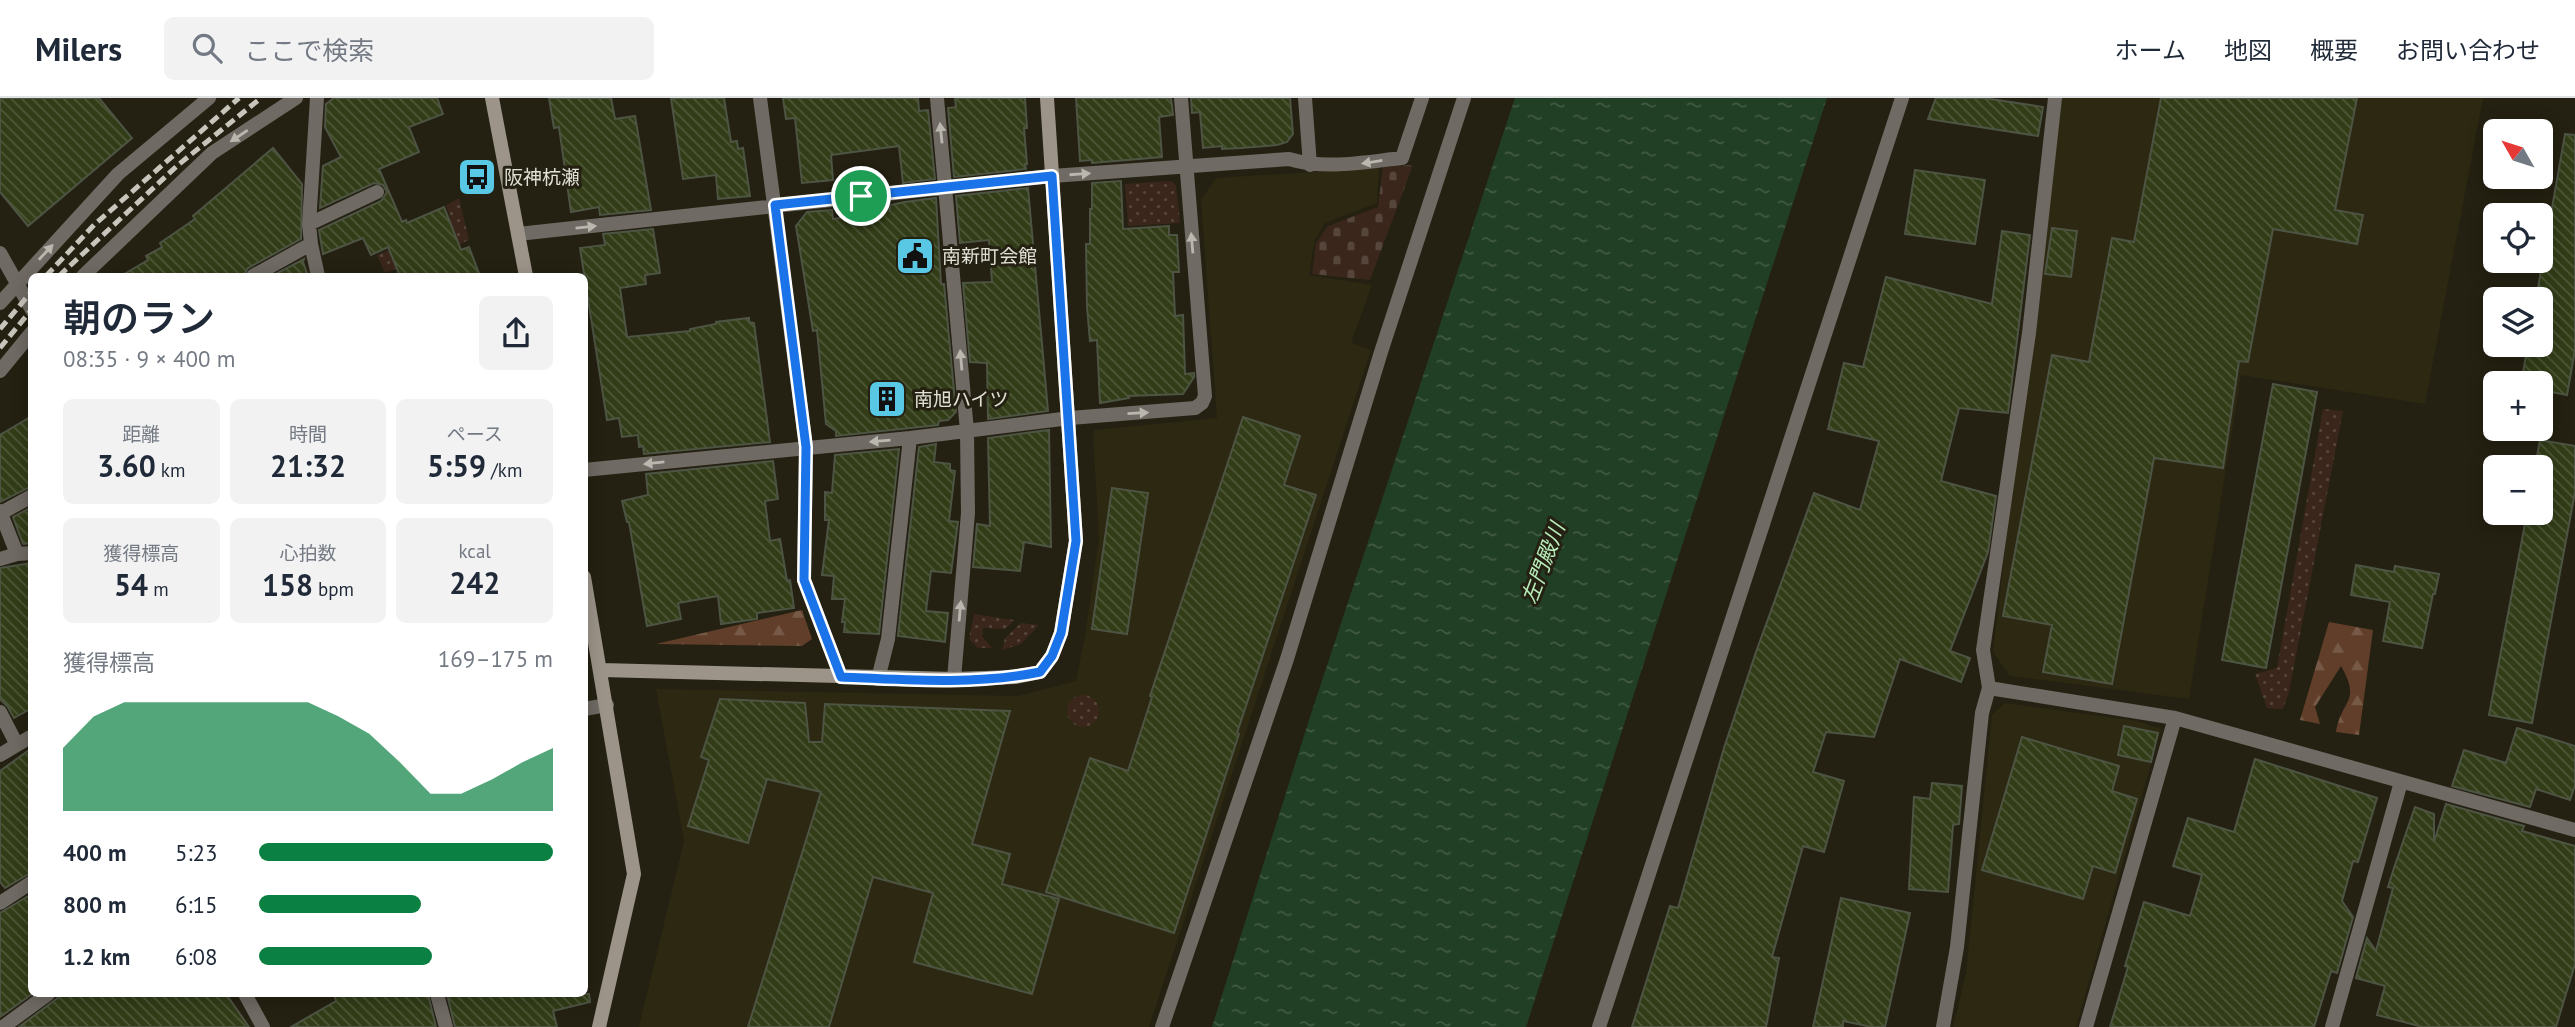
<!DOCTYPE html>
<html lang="ja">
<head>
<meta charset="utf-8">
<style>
	body { margin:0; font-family:"PT Sans","Noto Sans JP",sans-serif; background:#f2f2f3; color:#1f2937; height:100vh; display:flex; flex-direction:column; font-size:26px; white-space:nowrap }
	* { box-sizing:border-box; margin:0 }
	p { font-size:23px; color:#747a83 }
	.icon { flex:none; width:38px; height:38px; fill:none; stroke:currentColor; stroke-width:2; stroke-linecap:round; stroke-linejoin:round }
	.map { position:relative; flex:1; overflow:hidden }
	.side { position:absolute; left:28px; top:175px; width:560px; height:724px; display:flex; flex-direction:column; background:#fff; border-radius:10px; box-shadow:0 4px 18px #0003 }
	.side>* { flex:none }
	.needle { width:46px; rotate:309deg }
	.tools { position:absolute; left:2483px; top:21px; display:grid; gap:14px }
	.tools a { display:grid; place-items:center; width:70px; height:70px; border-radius:10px; background:#fff; box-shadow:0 4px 18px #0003; font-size:35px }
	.pin { position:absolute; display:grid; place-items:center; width:60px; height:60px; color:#fff; margin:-30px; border:4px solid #fff; border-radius:50%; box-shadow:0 2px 7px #0007 }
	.round { display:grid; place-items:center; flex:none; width:74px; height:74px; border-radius:10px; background:#f2f2f3 }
	.summary { display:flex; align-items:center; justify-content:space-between; height:119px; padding:0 35px }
	h1 { font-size:38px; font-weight:600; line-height:52px }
	.figures { display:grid; grid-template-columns:repeat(3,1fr); gap:10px; height:119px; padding:7px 35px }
	.figures div { display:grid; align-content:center; border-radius:10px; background:#f2f2f3; text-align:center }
	.figures b { font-size:30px; font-weight:600 }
	.figures small { font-size:19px; font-weight:400 }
	.figures p { font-size:19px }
	.chart { height:196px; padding:14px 35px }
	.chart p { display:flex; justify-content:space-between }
	.chart svg { width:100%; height:126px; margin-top:7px; fill:#0b8043; opacity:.7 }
	ul { padding:0 35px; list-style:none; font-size:23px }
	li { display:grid; grid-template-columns:112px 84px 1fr; align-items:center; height:52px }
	li i { height:18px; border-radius:9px; background:#0b8043 }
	header { display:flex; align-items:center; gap:42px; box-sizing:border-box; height:98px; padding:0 35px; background:#fff; border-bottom:2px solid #e0e1e3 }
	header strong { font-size:33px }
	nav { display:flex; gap:38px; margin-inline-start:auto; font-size:24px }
	.search { width:490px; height:63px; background:#f2f2f3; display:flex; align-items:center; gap:18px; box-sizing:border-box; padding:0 24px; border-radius:10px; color:#747a83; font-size:26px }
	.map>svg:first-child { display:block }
	.built { fill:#2c2811 }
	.forest { fill:url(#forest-firs) }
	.cemetery { fill:url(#cemetery-stones) }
	.garden { fill:url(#garden-dots) }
	.water { fill:url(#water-ripples) }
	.building { fill:url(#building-back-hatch); stroke:#4e5443; stroke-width:2 }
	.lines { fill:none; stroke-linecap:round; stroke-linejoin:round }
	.street { stroke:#6f6a63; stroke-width:14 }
	.secondary { stroke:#9c9489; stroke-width:14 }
	.rail { stroke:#c8c6bc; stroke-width:5; stroke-dasharray:10 5; stroke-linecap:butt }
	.oneway { fill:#b9b7ae }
	.route-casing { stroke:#fff; stroke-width:14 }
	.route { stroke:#1a73e8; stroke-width:9 }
	.labels { text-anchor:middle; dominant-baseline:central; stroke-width:6; stroke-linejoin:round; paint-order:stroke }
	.poi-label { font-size:19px; fill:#e1e0d6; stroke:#242112; text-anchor:start }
	.water-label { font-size:21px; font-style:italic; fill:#b9eebb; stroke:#242112 }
</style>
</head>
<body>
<header>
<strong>Milers</strong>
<div class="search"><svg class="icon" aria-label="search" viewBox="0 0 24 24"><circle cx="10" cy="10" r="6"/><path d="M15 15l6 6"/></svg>ここで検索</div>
<nav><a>ホーム</a><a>地図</a><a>概要</a><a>お問い合わせ</a></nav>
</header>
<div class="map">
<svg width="2575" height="929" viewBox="0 0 2575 929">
	<defs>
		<pattern id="forest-firs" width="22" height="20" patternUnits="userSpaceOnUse" patternTransform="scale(1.75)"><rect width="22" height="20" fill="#603e29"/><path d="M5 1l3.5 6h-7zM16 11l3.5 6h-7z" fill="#765a47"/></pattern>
		<pattern id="cemetery-stones" width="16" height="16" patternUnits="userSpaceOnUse" patternTransform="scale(1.75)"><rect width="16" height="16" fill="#3a261a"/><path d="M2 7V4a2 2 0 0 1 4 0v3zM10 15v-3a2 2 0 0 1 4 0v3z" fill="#56453b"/></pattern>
		<pattern id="garden-dots" width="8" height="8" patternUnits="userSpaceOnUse" patternTransform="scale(1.75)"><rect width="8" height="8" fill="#3a261a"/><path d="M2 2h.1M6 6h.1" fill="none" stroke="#56453b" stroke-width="1.8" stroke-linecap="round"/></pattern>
		<pattern id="water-ripples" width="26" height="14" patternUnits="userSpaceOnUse" patternTransform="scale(1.75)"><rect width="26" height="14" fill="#213f24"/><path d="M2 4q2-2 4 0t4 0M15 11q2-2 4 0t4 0" fill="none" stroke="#415a43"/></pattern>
		<pattern id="building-back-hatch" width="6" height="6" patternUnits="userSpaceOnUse" patternTransform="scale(1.75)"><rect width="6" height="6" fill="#323c17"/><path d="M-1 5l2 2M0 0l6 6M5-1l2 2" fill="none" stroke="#4f5838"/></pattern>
	</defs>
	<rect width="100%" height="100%" fill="#242112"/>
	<path class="built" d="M2058 0H2483L2425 306 2241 277 2189 601 2010 578 1993 554Z
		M1379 70 1377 105 1325 125 1315 142 1309 177 1372 187 1351 245 1371 252 1149 929H639L684 743 656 591 1018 598 1076 583 1085 538 1099 440 1093 335 1095 332 1217 320 1201 102 1216 80Z
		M2005 605 2137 623 2161 631 2076 929H1953L1966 876 1992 617Z"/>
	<path class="forest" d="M802 512 812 541 802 548 656 546Z
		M2329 524 2373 532 2359 637 2336 634C2341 602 2362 604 2341 568L2315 609 2320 626 2300 622Z"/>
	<path class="cemetery" d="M1413 67 1370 182 1312 176 1316 145 1328 128 1378 109 1383 69Z"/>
	<path class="garden" d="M1171 83 1176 87 1180 125 1128 128 1125 86Z
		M459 100 469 142 439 155V125L450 120 446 107Z
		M408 144 418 162 385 175 377 157Z
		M2323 311 2343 313 2289 594 2283 611 2267 610 2255 576 2277 570Z
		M974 516 1013 522H1015L1005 531 983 530 982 538 992 550H978L969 541Z
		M1021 525 1039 527 1021 546 1002 552 1005 540Z
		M1067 613a16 16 0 1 1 32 0a16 16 0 1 1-32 0Z"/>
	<path class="water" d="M1515 0H1827L1526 929H1212L1309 622Z"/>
	<path class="building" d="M0 0H99L132 40 28 128 0 94Z
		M334 0H437L443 16 409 29 419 54 379 71 402 124 406 122 407 125 444 109 461 152 469 149 480 178H400L388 149 371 157 363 140 323 156 319 132 381 103 387 94 383 87 374 85 320 110 323 68 341 59 325 29 326 6Z
		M549 0H611L615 21 635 18 651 112 600 117 599 109 571 114 559 29 554 30Z
		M671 0H724L731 44 737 43 738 51 743 50 750 98 718 101 716 77 683 81Z
		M783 0H918L919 13 928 12 935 81 903 85 899 48 831 57 833 82 802 85 795 20 786 21Z
		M955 0H1025L1027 30H1024L1027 66H1025L1026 71 954 79 948 10 956 9Z
		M1076 0H1171L1173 17 1159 19 1162 59 1092 65V62L1080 63Z
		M1191 0H1290L1293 36 1287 44 1277 47 1241 50 1222 51V48L1203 50 1200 14 1192 15Z
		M1936 0H1984L2043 9 2038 38 1928 21Z
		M2161 0H2357L2335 112 2363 117 2357 146 2273 131 2248 264 2239 263 2223 370 2154 360 2112 586 2043 574 2052 527 2003 518 2052 257 2089 264 2112 140 2134 144Z
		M2565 36 2575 37V252L2567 297 2541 292V285H2521L2528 247H2541V201H2536Z
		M273 50 302 86 301 141 248 170 243 178H121L148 162 146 158 162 149 160 145 195 121 193 118Z
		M1915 72 1985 82 1975 146 1905 136Z
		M1121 83 1123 131 1169 128V137H1177L1179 174H1173L1175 218 1183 217 1185 276 1194 275V279L1183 296 1128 298 1129 300 1100 305 1097 242 1090 243 1087 209 1086 146H1090V111H1092V85Z
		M1028 90 1048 313 988 321 987 265 970 264 963 185 992 184 989 142 960 145 956 98Z
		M936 100 941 186H944L956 314 948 322 939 323 938 327 836 338V333L826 326 817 232 813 233 796 128 807 114 832 112 833 121 890 112V107L905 104Z
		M2052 130 2077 133 2071 179 2045 176Z
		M653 131 660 175 645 177 646 186 620 190 627 239 690 233V231L716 226V224L749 220V224L754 225 770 344 644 356 643 348 639 349 638 337 622 339 619 320 607 322 580 150 605 147 603 136Z
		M2002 133 2030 137 2008 315 1959 310 1941 383 1996 398 1988 454 1950 553 1970 560 1961 584 1900 561 1874 639 1826 634 1813 674 1844 683 1824 754 1803 748 1772 859 1779 860 1766 929H1632L1670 808 1678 810 1724 650 1756 554 1814 395 1860 412 1879 343 1828 331 1844 265 1863 269 1886 179 1992 206Z
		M304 161 303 164 308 178H272Z
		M2273 286 2317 294 2266 570 2222 562Z
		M32 318V388L0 404V337Z
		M1243 319 1300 338 1284 387 1316 397 1237 635 1239 636 1174 835 1046 794 1090 660 1128 673 1152 599 1150 598Z
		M1049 332 1051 449 1024 444 1020 473 973 469 977 426 990 428 988 340Z
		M2540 342 2575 348V394L2532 625 2489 617 2527 415H2541V369H2535Z
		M936 346 934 364 950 366V372L955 373 949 423 958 424 951 475 931 473 926 513 948 515 945 544 898 538 919 349Z
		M899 351 879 536 844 534 845 524H842L845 501H832L834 478 822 477 829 422H825V394L832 395 835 357Z
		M773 363 778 401 765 403 770 443 780 441 787 483 790 482 794 510 757 515V521L721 526 718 498 678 505 681 521 647 528 629 424H627L622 403 648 397 646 376Z
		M1112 390 1148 395 1127 536 1092 531Z
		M32 409V445L23 446 13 419Z
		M32 465V610L14 620 8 609 0 601V470Z
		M2356 467 2394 474 2395 468 2439 476 2435 496H2433L2422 550 2383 543 2390 504 2351 497Z
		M720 601 805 605 809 644H822L825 606 1010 613 972 746 1010 756 1002 786 1059 801 1032 896 914 864 933 795 873 779 829 929H748L821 694 767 681 748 745 688 728 709 662 701 659Z
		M2124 628 2158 635 2151 664 2118 657Z
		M2517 630 2575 648V687L2570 702 2536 691 2530 709 2452 688 2464 652 2506 665Z
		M2022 639 2119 668 2112 693 2137 701 2115 775 2093 768 2083 801 1982 772Z
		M32 650V774L5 790 0 784V673Z
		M2255 661 2377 700 2358 764 2353 763 2342 803 2353 819 2337 875 2331 873 2314 929H2110L2128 869 2125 868 2144 804 2190 818 2202 777 2173 768 2188 720 2234 734Z
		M1932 685 1962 688 1959 726 1953 727 1948 794 1909 791 1914 699 1930 701Z
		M2446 706 2524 728 2522 733 2575 748V866L2556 929H2423L2377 917 2385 888 2356 880 2367 840 2376 853 2393 790 2388 789 2394 770 2415 709 2434 716V744Z
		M32 796V896L0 919V815Z
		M1841 800 1910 815 1885 929H1872L1843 923V929H1813Z
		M63 896H226L249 929H19Z
		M334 896H428L436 929H291L336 903Z
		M447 896H589L590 904 553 913 557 929H455Z"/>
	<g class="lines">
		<path class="street" d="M317 0 309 126 311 146 318 178
			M760 0 806 349 804 482 841 579
			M937 0 967 333 968 415 954 581
			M1305 0 1310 67
			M309 126 377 94
			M518 136 1052 78 1289 61C1326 72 1364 64 1402 60L1422 0
			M0 155 32 212
			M83 178 212 55 296 0
			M253 178 311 146
			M0 205 118 76 209 0
			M0 273 32 234
			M584 372 910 340 1070 320 1195 310 1202 305 1205 298 1181 0
			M0 413 17 456
			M1 415 32 398
			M0 461 17 456 32 455
			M878 581 888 541 910 340
			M1989 590 2175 620 2575 732
			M584 611 607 607
			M0 614 16 645
			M0 657 32 638
			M0 805 32 784
			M245 896 263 929
			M437 896 446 929
			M3 929 48 896
			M1162 929 1287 561 1381 254 1464 0
			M1599 929 1902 0
			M1943 929 1957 849 1982 615 1989 590 1983 552 2029 235 2055 0
			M2086 929 2175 620
			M2332 929 2401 684"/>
		<path class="secondary" d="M492 0 526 178
			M584 479 634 776 599 929
			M602 572 954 581 1016 579 1040 574 1052 558 1061 535 1076 443 1047 0"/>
		<path class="rail" d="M46 178 94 127 239 0
			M59 178 178 67 261 0
			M0 231 32 193
			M0 250 32 211"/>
	</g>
	<defs><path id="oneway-solid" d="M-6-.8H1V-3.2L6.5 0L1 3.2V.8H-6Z" transform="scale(1.75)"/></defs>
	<g class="oneway">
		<use href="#oneway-solid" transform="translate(941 35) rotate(-96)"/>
		<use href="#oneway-solid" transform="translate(239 38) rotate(146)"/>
		<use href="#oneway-solid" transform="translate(1372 64) rotate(171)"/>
		<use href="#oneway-solid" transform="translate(1080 76) rotate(-4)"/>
		<use href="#oneway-solid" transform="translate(586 129) rotate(-6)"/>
		<use href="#oneway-solid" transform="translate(1192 145) rotate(-95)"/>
		<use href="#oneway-solid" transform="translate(46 154) rotate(-47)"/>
		<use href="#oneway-solid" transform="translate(961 262) rotate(-95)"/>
		<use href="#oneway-solid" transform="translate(1138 315) rotate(-3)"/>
		<use href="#oneway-solid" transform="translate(880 343) rotate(175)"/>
		<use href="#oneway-solid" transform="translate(654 365) rotate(174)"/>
		<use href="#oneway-solid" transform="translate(960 513) rotate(-85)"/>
	</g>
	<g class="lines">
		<defs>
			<path id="route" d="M1052 78 1076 443 1061 535 1052 558 1040 574C976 587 906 582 841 579L804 482 806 349 775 107Z"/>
		</defs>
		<use href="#route" class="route-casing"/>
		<use href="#route" class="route"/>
	</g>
	<defs>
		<symbol id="bus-square" viewBox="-11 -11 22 22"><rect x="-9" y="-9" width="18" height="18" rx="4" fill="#58c8e4" stroke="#242112"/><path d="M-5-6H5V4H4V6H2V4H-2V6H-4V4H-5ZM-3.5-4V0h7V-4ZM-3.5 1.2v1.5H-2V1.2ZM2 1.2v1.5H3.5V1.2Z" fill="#111"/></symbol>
		<symbol id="civic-square" viewBox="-11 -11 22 22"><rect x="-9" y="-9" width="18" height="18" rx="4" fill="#58c8e4" stroke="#242112"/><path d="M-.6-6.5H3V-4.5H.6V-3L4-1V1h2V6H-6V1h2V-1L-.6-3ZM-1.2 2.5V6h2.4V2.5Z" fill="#111"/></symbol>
		<symbol id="building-square" viewBox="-11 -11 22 22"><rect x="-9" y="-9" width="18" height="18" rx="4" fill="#58c8e4" stroke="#242112"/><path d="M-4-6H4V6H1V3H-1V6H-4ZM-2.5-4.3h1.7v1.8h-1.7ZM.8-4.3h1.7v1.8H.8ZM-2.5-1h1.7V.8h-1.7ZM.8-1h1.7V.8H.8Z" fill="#111"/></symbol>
	</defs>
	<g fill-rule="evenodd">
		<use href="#bus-square" x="455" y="57" width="44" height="44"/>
		<use href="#civic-square" x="893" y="136" width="44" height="44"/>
		<use href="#building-square" x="865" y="279" width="44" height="44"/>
	</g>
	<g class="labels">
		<g class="poi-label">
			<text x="504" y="79">阪神杭瀬</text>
			<text x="942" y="158">南新町会館</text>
			<text x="914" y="301">南旭ハイツ</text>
		</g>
		<g class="water-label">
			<text transform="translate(1543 465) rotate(-69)">左門殿川</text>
		</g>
	</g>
</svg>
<div class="tools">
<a><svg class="needle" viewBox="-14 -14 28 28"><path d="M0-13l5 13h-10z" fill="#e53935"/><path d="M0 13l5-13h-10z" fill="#747a83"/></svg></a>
<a><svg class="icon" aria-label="locate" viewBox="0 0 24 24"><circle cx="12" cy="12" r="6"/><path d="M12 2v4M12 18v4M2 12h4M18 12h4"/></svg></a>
<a><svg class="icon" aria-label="layers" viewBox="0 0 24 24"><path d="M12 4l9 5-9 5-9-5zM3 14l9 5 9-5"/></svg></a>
<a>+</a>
<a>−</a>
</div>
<div class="pin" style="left:861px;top:98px;background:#1e9e55"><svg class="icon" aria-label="arrive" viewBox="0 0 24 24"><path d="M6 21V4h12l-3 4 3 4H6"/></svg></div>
<section class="side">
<div class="summary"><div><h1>朝のラン</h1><p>08:35 · 9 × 400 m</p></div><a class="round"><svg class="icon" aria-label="share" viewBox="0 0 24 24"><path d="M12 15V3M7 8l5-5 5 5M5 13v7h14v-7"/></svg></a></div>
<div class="figures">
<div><p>距離</p><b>3.60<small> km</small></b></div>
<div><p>時間</p><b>21:32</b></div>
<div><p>ペース</p><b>5:59<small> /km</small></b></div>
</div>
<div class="figures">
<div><p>獲得標高</p><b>54<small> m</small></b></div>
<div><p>心拍数</p><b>158<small> bpm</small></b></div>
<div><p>kcal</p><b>242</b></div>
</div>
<div class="chart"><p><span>獲得標高</span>169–175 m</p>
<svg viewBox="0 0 160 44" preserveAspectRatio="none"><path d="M0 44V22L10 11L20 6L30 6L40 6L50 6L60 6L70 6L80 6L90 11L100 17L110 27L120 38L130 38L140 33L150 27L160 22V44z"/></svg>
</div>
<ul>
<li><b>400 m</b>5:23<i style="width:100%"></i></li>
<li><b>800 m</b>6:15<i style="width:55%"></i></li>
<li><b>1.2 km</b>6:08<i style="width:59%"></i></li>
</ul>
</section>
</div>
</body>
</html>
